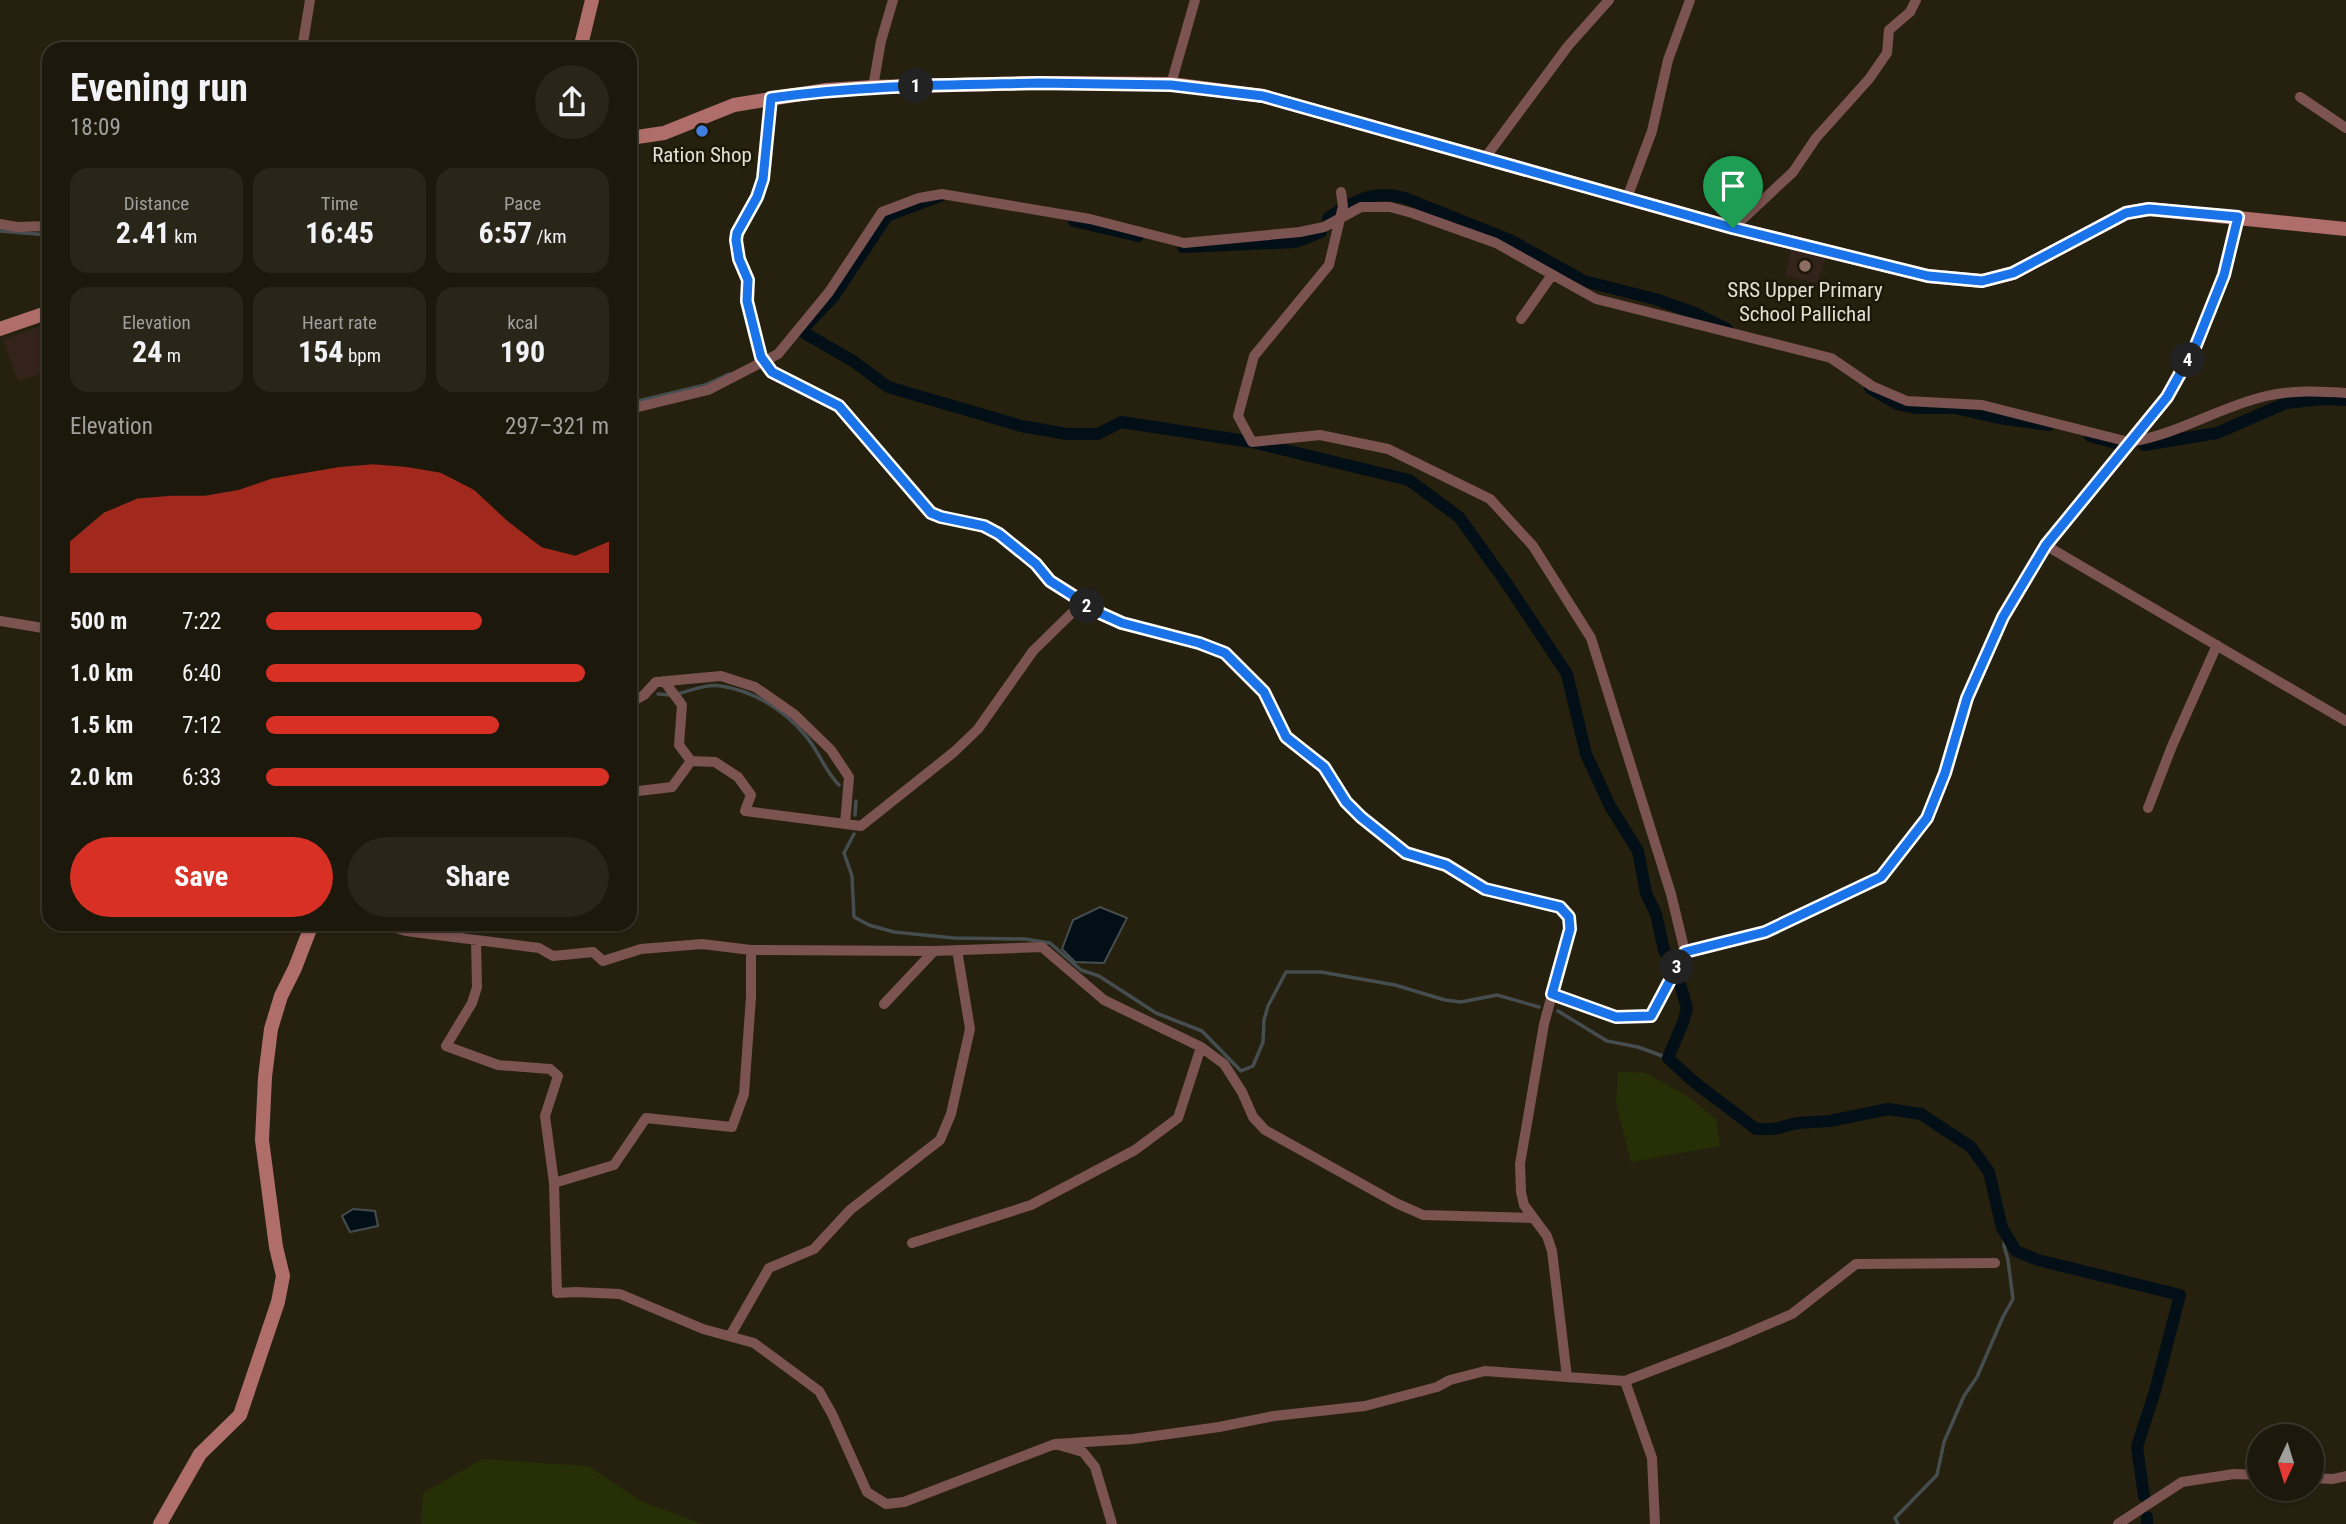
<!DOCTYPE html>
<html lang="en">
<head>
<meta charset="utf-8">
<style>
	body { margin:0; font-family:"Roboto Condensed",sans-serif; background:#292519; color:#f1f3f6; height:100vh; display:flex; flex-direction:column; font-size:26px; white-space:nowrap }
	* { box-sizing:border-box; margin:0 }
	p { font-size:23px; color:#a0a09d }
	.icon { flex:none; width:38px; height:38px; fill:none; stroke:currentColor; stroke-width:2; stroke-linecap:round; stroke-linejoin:round }
	.map { position:relative; flex:1; overflow:hidden }
	.sheet { position:absolute; left:42px; top:42px; width:595px; height:889px; display:flex; flex-direction:column; background:#1c180b; border-radius:21px; box-shadow:0 2px 5px #0004,0 0 0 2px #3a372c }
	.sheet>* { flex:none }
	.needle { width:46px; rotate:184deg }
	.buttons { position:absolute; left:2247px; top:1424px; display:grid; gap:14px }
	.buttons a { display:grid; place-items:center; width:77px; height:77px; border-radius:50%; background:#1c180b; box-shadow:0 2px 5px #0004,0 0 0 2px #3a372c; font-size:35px }
	.pin { position:absolute; display:grid; place-items:center; width:60px; height:60px; color:#fff; margin:-72px -30px; border-radius:50% 50% 50% 0; rotate:-45deg; box-shadow:0 0 7px #0007 }
	.pin .icon { rotate:45deg }
	.km { position:absolute; width:35px; height:35px; margin:-18px; border-radius:50%; background:#222; color:#fff; font-size:19px; line-height:35px; text-align:center }
	.round { display:grid; place-items:center; flex:none; width:74px; height:74px; border-radius:37px; background:#292519 }
	.headline { display:flex; align-items:center; justify-content:space-between; height:119px; padding:0 28px }
	h1 { font-size:38px; font-weight:700; line-height:52px }
	.stats { display:grid; grid-template-columns:repeat(3,1fr); gap:10px; height:119px; padding:7px 28px }
	.stats div { display:grid; align-content:center; border-radius:18px; background:#292519; text-align:center }
	.stats b { font-size:30px; font-weight:700 }
	.stats small { font-size:19px; font-weight:400 }
	.stats p { font-size:19px }
	.chart { height:196px; padding:14px 28px }
	.chart p { display:flex; justify-content:space-between }
	.chart svg { width:100%; height:126px; margin-top:7px; fill:#d93025; opacity:.7 }
	.cta { display:flex; gap:14px; margin-top:auto; padding:14px 28px }
	.cta a { flex:1; height:80px; border-radius:42px; background:#d93025; color:#fff; font-size:28px; font-weight:700; line-height:80px; text-align:center }
	.cta a+a { background:#292519; color:#f1f3f6 }
	ul { padding:0 28px; list-style:none; font-size:23px }
	li { display:grid; grid-template-columns:112px 84px 1fr; align-items:center; height:52px }
	li i { height:18px; border-radius:9px; background:#d93025 }
	.map>svg:first-child { display:block }
	.education { fill:#34231b }
	.green { fill:#272f06 }
	.water { fill:#030f16; stroke:#464d4f; stroke-width:2 }
	.lines { fill:none; stroke-linecap:round; stroke-linejoin:round }
	.stream { stroke:#464d4f; stroke-width:3.5 }
	.canal { stroke:#030f16; stroke-width:12 }
	.street { stroke:#7b5350; stroke-width:10 }
	.secondary { stroke:#af6e6a; stroke-width:14 }
	.route-casing { stroke:#fff; stroke-width:14 }
	.route { stroke:#1a73e8; stroke-width:9 }
	.shop-dot { fill:#3f7fe0; stroke:#1c1706; stroke-width:2.5 }
	.education-dot { fill:#8d6e63; stroke:#1c1706; stroke-width:2.5 }
	.labels { text-anchor:middle; dominant-baseline:central; stroke-width:5; stroke-linejoin:round; paint-order:stroke }
	.poi-label { font-size:21px; fill:#e2dfd4; stroke:#1c1706 }
</style>
</head>
<body>
<div class="map">
<svg width="2346" height="1524" viewBox="0 0 2346 1524">
	<rect width="100%" height="100%" fill="#26200f"/>
	<path class="education" d="M1791 249 1826 256 1817 283 1785 276Z
		M49 323V371L18 381 3 340Z"/>
	<path class="green" d="M1618 1071 1646 1073 1687 1096 1716 1119 1720 1146 1631 1162 1616 1104Z
		M482 1459 588 1466 643 1502 703 1524H421L423 1493Z"/>
	<path class="water" d="M1100 907 1127 918 1104 963 1075 962 1062 949 1073 920Z
		M353 1209 375 1211 378 1226 350 1232 342 1216Z"/>
	<g class="lines">
		<path class="stream" d="M0 231 49 235
			M630 403 705 385 729 374
			M630 691 634 692
			M658 694 671 695
			M678 694C692 690 707 684 721 686 754 691 784 710 805 735 819 751 824 770 839 785
			M855 815 856 801
			M854 834 844 853 852 876 854 917 869 925 894 932 954 938 1025 939 1050 943 1081 970 1099 976 1156 1013 1202 1031 1241 1071 1253 1066 1263 1042 1264 1020 1268 1006 1286 972H1321L1395 985 1445 1000 1461 1002 1497 995 1539 1007
			M1558 1011 1607 1041 1638 1047 1668 1058
			M1898 1524 1895 1518 1937 1475 1944 1442 1964 1396 1977 1377 2003 1317 2013 1299 2008 1260 2004 1246 2005 1232"/>
		<path class="canal" d="M940 196 887 216 834 296 801 331 853 361 888 387 1021 426 1067 434H1098L1121 422 1252 442 1409 480 1459 517 1507 584 1567 674 1586 754 1610 806 1638 851 1646 893 1656 914 1664 950 1672 965
			M1328 218C1354 201 1373 189 1405 198L1510 240 1584 281 1655 299 1692 312 1727 329
			M1074 221 1138 236
			M1183 247 1296 242 1321 232
			M1870 388 1897 404 1915 408H1955L1999 418 2049 425
			M2090 436 2123 445
			M2144 445 2217 433 2286 403 2324 399 2346 400
			M1677 974 1687 1008 1684 1020 1668 1058 1693 1081 1756 1129H1774L1797 1123 1830 1121 1888 1109 1921 1114 1971 1147 1989 1172 2002 1228 2016 1251 2038 1260 2180 1295 2155 1391 2137 1447 2144 1496
			M2147 1517V1524"/>
		<path class="street" d="M302 49 310 0
			M1171 84 1195 0
			M873 87 881 41 893 0
			M2300 97 2346 128
			M771 98 763 179 757 197 737 233 736 240 739 259 748 280 747 301 754 335 761 357 772 372 839 406 892 469 915 491 921 503 931 513 941 517 984 526 999 535 1036 564 1050 581 1102 614 1122 623 1199 643 1225 653 1264 692 1286 737 1324 767 1346 802 1361 817 1406 853 1446 865 1485 889 1560 907 1569 917 1570 929 1544 1024 1520 1164 1521 1192 1524 1205 1547 1236 1552 1251 1567 1377 1485 1371 1450 1380 1437 1387 1365 1406 1274 1416 1219 1427 1133 1439 1055 1444
			M1485 158 1568 46 1609 0
			M1341 192 1343 206 1329 265 1254 356 1238 416 1252 442 1320 435 1388 449 1490 499 1533 546 1591 638 1671 894 1685 952
			M1627 198 1652 131 1668 60 1690 0
			M0 224 17 227 49 226
			M1733 228 1793 172 1816 138 1869 79 1887 53 1889 30 1910 12 1916 0
			M1521 319 1552 275
			M630 409 708 390 778 354 829 292 882 212 919 198 942 194 1090 219 1184 243 1300 232 1324 227 1361 207H1390L1412 213 1496 243 1596 299 1831 358 1872 386 1907 401 1982 405 2129 442C2177 435 2219 407 2266 396 2292 390 2319 391 2346 393
			M2045 545 2346 721
			M0 621 49 629
			M664 681 682 705 679 745 691 761
			M630 703 644 695 656 682 721 676 755 687 794 714 831 750 849 777 845 824
			M691 761 715 762 738 777 751 795 745 811 861 826 954 752 978 729 1033 651 1082 603
			M630 792 672 787 691 761
			M2148 808 2172 746 2217 645
			M382 924 406 931 416 924
			M406 931 539 948 553 956 593 952 603 961 641 949 702 944 751 950
			M476 940 477 987 472 1003 446 1046 498 1065 550 1069 558 1076 545 1116 554 1183
			M1552 994 1616 1017 1651 1016 1685 952 1765 932 1881 877 1927 818 1945 773 1967 698 2003 617 2045 545 2167 397 2196 345 2224 275 2238 217
			M884 1004 934 951
			M912 1243 1031 1205 1135 1150 1178 1118 1201 1047
			M730 1336 769 1268 814 1249 850 1210 940 1140 951 1114 970 1029 957 950
			M1567 1377 1625 1381 1729 1341 1792 1314 1856 1264 1995 1263
			M1625 1381 1652 1458 1655 1524
			M2312 1478 2333 1479 2346 1476
			M1112 1524 1095 1467 1083 1452 1055 1444 904 1502 886 1504 867 1492 832 1414 819 1391 754 1343 703 1329 620 1294 576 1292 557 1293 554 1183 614 1165 646 1118 732 1127 744 1094 751 997V950L934 951 1042 947 1104 1000 1201 1047 1224 1064 1242 1092 1253 1117 1265 1130 1396 1203 1423 1215 1533 1218
			M2118 1524 2182 1482 2234 1474 2259 1475"/>
		<path class="secondary" d="M580 49 592 0
			M630 138 664 133 734 105 826 90 873 87 1039 83 1171 84 1263 96 1733 228 1928 276 1982 281 2013 273 2126 213 2149 209 2346 229
			M0 329 49 312
			M160 1524 200 1454 240 1415 278 1302 283 1276 276 1247 262 1140 265 1077 271 1029 281 996 295 968 312 924"/>
	</g>
	<g class="lines">
		<defs>
			<path id="route" d="M1039 83 1171 85 1263 96 1733 228 1928 276 1982 281 2013 273 2126 213 2149 209 2238 217 2224 275 2196 345 2167 397 2046 545 2003 617 1967 698 1945 773 1927 818 1881 877 1765 932 1685 952 1651 1016 1616 1017 1552 994 1570 929 1569 917 1560 907 1485 889 1446 865 1406 853 1361 817 1346 802 1324 767 1286 737 1264 692 1225 653 1199 643 1122 623 1102 614 1050 581 1036 564 999 534 984 526 941 517 931 513 839 406 772 372 761 357 747 301 748 280 739 259 736 240 737 233 757 197 763 179 771 98C860 85 949 85 1039 83Z"/>
		</defs>
		<use href="#route" class="route-casing"/>
		<use href="#route" class="route"/>
	</g>
	<circle class="shop-dot" cx="702" cy="131" r="7"/>
	<circle class="education-dot" cx="1805" cy="266" r="7"/>
	<g class="labels">
		<g class="poi-label">
			<text x="702" y="155">Ration Shop</text>
			<text x="1805" y="290">SRS Upper Primary<tspan x="1805" dy="24">School Pallichal</tspan></text>
		</g>
	</g>
</svg>
<div class="buttons">
<a><svg class="needle" viewBox="-14 -14 28 28"><path d="M0-13l5 13h-10z" fill="#e53935"/><path d="M0 13l5-13h-10z" fill="#a0a09d"/></svg></a>
</div>
<div class="pin" style="left:1733px;top:228px;background:#1e9e55"><svg class="icon" aria-label="arrive" viewBox="0 0 24 24"><path d="M6 21V4h12l-3 4 3 4H6"/></svg></div>
<b class="km" style="left:916px;top:86px">1</b>
<b class="km" style="left:1087px;top:606px">2</b>
<b class="km" style="left:1677px;top:967px">3</b>
<b class="km" style="left:2188px;top:360px">4</b>
<section class="sheet">
<div class="headline"><div><h1>Evening run</h1><p>18:09</p></div><a class="round"><svg class="icon" aria-label="share" viewBox="0 0 24 24"><path d="M12 15V3M7 8l5-5 5 5M5 13v7h14v-7"/></svg></a></div>
<div class="stats">
<div><p>Distance</p><b>2.41<small> km</small></b></div>
<div><p>Time</p><b>16:45</b></div>
<div><p>Pace</p><b>6:57<small> /km</small></b></div>
</div>
<div class="stats">
<div><p>Elevation</p><b>24<small> m</small></b></div>
<div><p>Heart rate</p><b>154<small> bpm</small></b></div>
<div><p>kcal</p><b>190</b></div>
</div>
<div class="chart"><p><span>Elevation</span>297–321 m</p>
<svg viewBox="0 0 160 44" preserveAspectRatio="none"><path d="M0 44V33L10 23L20 18L30 17L40 17L50 15L60 11L70 9L80 7L90 6L100 7L110 9L120 15L130 26L140 35L150 38L160 33V44z"/></svg>
</div>
<ul>
<li><b>500 m</b>7:22<i style="width:63%"></i></li>
<li><b>1.0 km</b>6:40<i style="width:93%"></i></li>
<li><b>1.5 km</b>7:12<i style="width:68%"></i></li>
<li><b>2.0 km</b>6:33<i style="width:100%"></i></li>
</ul>
<div class="cta"><a>Save</a><a>Share</a></div>
</section>
</div>
</body>
</html>
